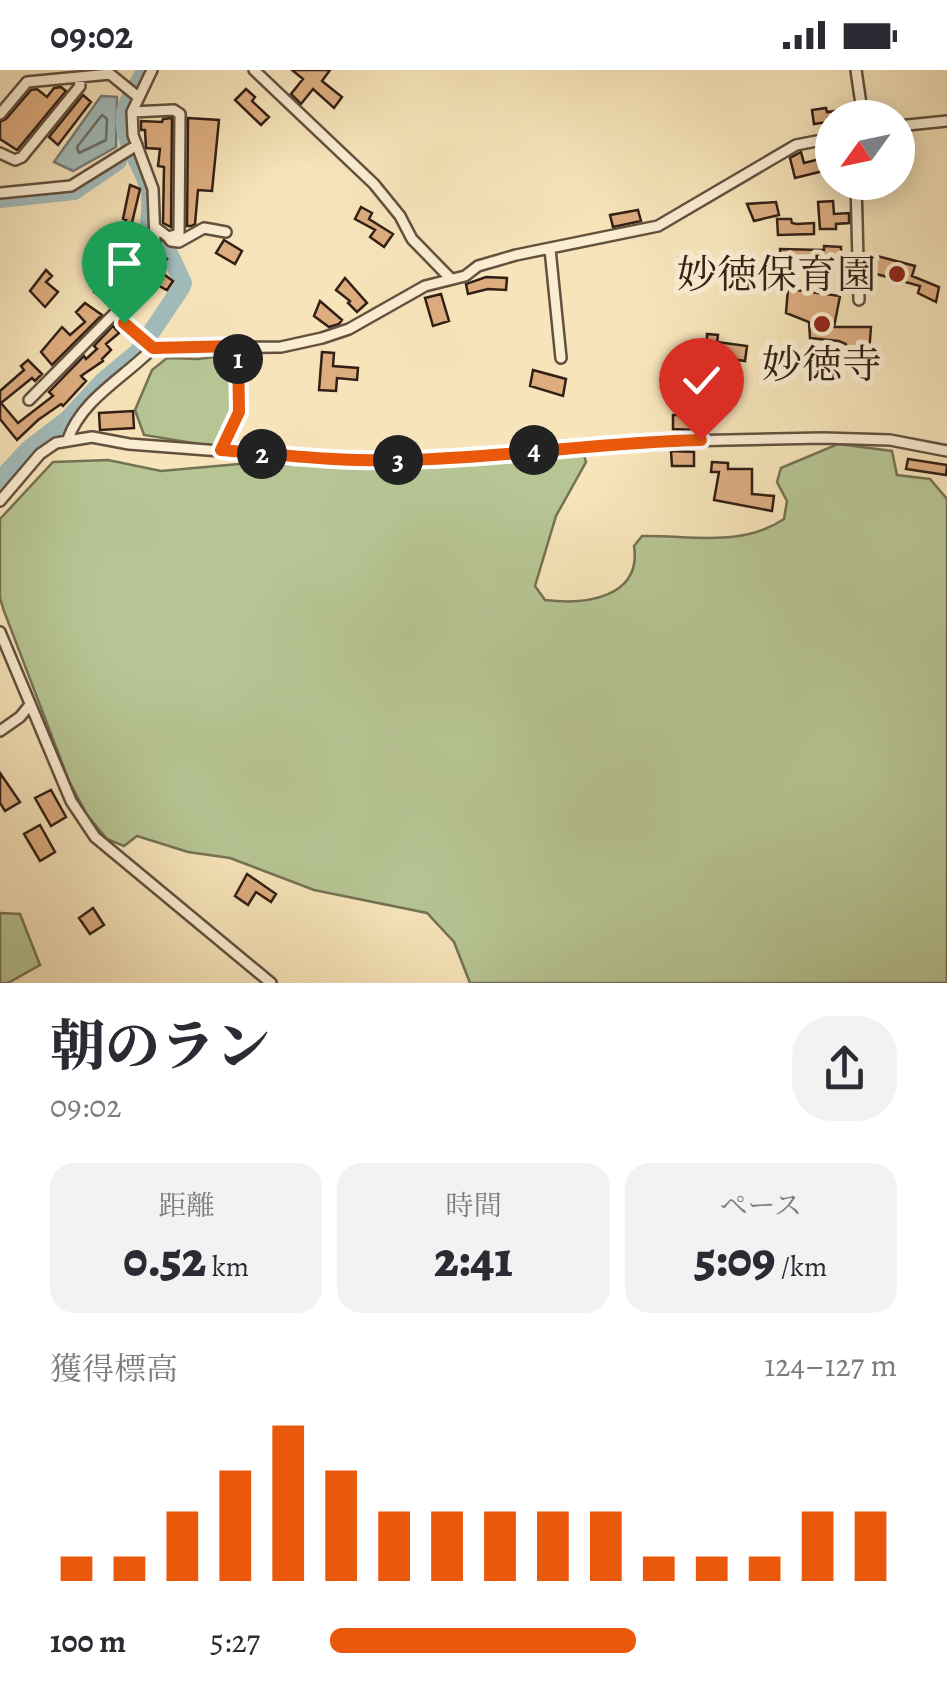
<!DOCTYPE html>
<html lang="ja">
<head>
<meta charset="utf-8">
<style>
	body { margin:0; font-family:Alegreya,"Noto Serif JP",serif; background:#f2f2f3; color:#2b2b33; height:100vh; display:flex; flex-direction:column; font-size:38px; white-space:nowrap }
	* { box-sizing:border-box; margin:0 }
	p { font-size:32px; color:#7c7c81 }
	.icon { flex:none; width:55px; height:55px; fill:none; stroke:currentColor; stroke-width:2; stroke-linecap:round; stroke-linejoin:round }
	.map { position:relative; height:913px; overflow:hidden }
	.sheet { display:flex; flex-direction:column; background:#fff; flex:1 }
	.sheet>* { flex:none }
	.needle { width:65px; rotate:237deg }
	.tools { position:absolute; left:815px; top:30px; display:grid; gap:20px }
	.tools a { display:grid; place-items:center; width:100px; height:100px; border-radius:50%; background:#fff; box-shadow:0 5px 25px #0003; font-size:50px }
	.pin { position:absolute; display:grid; place-items:center; width:85px; height:85px; color:#fff; margin:-102px -42px; border-radius:50% 50% 50% 0; rotate:-45deg; box-shadow:0 0 10px #0007 }
	.pin .icon { rotate:45deg }
	.km { position:absolute; width:50px; height:50px; margin:-25px; border-radius:50%; background:#222; color:#fff; font-size:28px; line-height:50px; text-align:center }
	.round { display:grid; place-items:center; flex:none; width:105px; height:105px; border-radius:40px; background:#f2f2f3 }
	.head { display:flex; align-items:center; justify-content:space-between; height:170px; padding:0 50px }
	h1 { font-size:55px; font-weight:800; line-height:75px }
	.stats { display:grid; grid-template-columns:repeat(3,1fr); gap:15px; height:170px; padding:10px 50px }
	.stats div { display:grid; align-content:center; border-radius:25px; background:#f2f2f3; text-align:center }
	.stats b { font-size:50px; font-weight:800 }
	.stats small { font-size:28px; font-weight:400 }
	.stats p { font-size:28px }
	.chart { height:280px; padding:20px 50px }
	.chart p { display:flex; justify-content:space-between }
	.chart svg { width:100%; height:180px; margin-top:10px; stroke:#ea580c; stroke-width:6 }
	ul { padding:0 50px; list-style:none; font-size:32px }
	li { display:grid; grid-template-columns:160px 120px 1fr; align-items:center; height:75px }
	li i { height:25px; border-radius:12px; background:#ea580c }
	.status { display:flex; justify-content:space-between; align-items:center; height:70px; padding:0 50px; background:#fff; direction:ltr }
	.status svg { height:28px; fill:currentColor }
	.map>svg:first-child { display:block }
	.green { fill:#b7c594; stroke:#747254; stroke-width:2.5 }
	.water { fill:#a2bcbb; stroke:#757d79; stroke-width:2.5 }
	.lines { fill:none; stroke-linecap:round; stroke-linejoin:round }
	.shore { stroke:#6a6e68; stroke-width:2.5 }
	.river { stroke:#a2bcbb; stroke-width:18 }
	.building { fill:#ddad80; stroke:#321f15; stroke-width:2.5 }
	.minor-casing { stroke:#63503e; stroke-width:14 }
	.minor { stroke:#faedd2; stroke-width:9 }
	.route-casing { stroke:#fff; stroke-width:20 }
	.route { stroke:#ea580c; stroke-width:12 }
	.poi-dot { fill:#8f2418; stroke:#faedd2; stroke-width:4 }
	.labels { text-anchor:middle; dominant-baseline:central; stroke-width:10; stroke-linejoin:round; paint-order:stroke }
	.poi-label { font-size:40px; fill:#321f15; stroke:#faedd2; text-anchor:end }
</style>
</head>
<body>
<div class="status"><b>09:02</b><svg viewBox="0 0 49 12"><path d="M0 12V9h3v3zM5 12V6h3v6zM10 12V3h3v9zM15 12V0h3v12zM26 1h20v11H26zM47 4h2v5h-2z"/></svg></div>
<div class="map">
<svg width="947" height="913" viewBox="0 0 947 913">
	<rect width="100%" height="100%" fill="#f7e4ba"/>
	<filter id="stains"><feTurbulence type="fractalNoise" baseFrequency=".002" numOctaves="4"/><feColorMatrix values="0 0 0 0 .2 0 0 0 0 .09 0 0 0 0 .02 0 0 0 .5 -.17"/></filter>
	<radialGradient id="worn" r=".72"><stop offset=".6" stop-color="#630" stop-opacity="0"/><stop offset="1" stop-color="#630" stop-opacity=".3"/></radialGradient>
	<path class="green" d="M231 285 233 342 217 377 144 365 135 340 152 300 167 288 198 289Z
		M838 374 892 381 897 405 930 409 947 429V913H470L454 872 427 843 314 820 230 788 188 782 137 766 124 776 107 769 87 745 69 711 4 541 0 528V449L53 392 108 390 161 401 250 393 403 398 583 382 586 392 556 446 535 516 545 530C585 535 642 528 634 476L642 466C690 465 741 478 784 449L787 431 777 412 781 398Z
		M0 843 20 844 40 895 8 913H0Z"/>
	<path class="water" d="M101 26 117 27 116 77 73 101 54 92Z"/>
	<g class="lines">
		<path class="shore" d="M102 45 107 49 106 70 79 83 77 77Z"/>
		<path class="river" d="M0 129 74 121 118 91
			M0 410 29 379 67 350 102 312 138 282 181 218 183 213 163 170 149 155C150 145 151 134 150 124 145 95 120 73 125 42 128 26 139 15 145 0"/>
	</g>
	<path class="building" d="M292 0H330L322 11 342 27 334 38 313 19 301 34 291 24 303 9Z
		M61 17 66 21 17 80 0 69V52L6 49 31 20 37 19 47 27 54 18Z
		M246 19 255 27 252 31 269 47 261 55 235 30Z
		M83 25 91 32 58 75 49 67Z
		M826 38 827 42 850 39 851 48H828V52L814 54 812 40Z
		M172 48 171 157 163 153 164 97 158 96 160 79 146 78 145 60H141V51L162 52 163 49Z
		M188 48 219 50 212 121 198 120 195 154 191 156H187Z
		M801 82 804 93 824 88 827 100 795 108 790 88Z
		M130 115 140 119 130 161 146 170 132 196 109 183 126 150 123 149Z
		M833 131 834 144 849 143V153L836 154V159H820L818 132Z
		M776 132 779 145 754 151 747 134Z
		M361 137 372 143 369 149 393 164 384 177 370 167 375 160 355 149Z
		M638 140 641 151 613 157 610 145Z
		M777 149H791L792 153 797 154 814 153V164L778 165Z
		M224 170 242 181 235 194 216 183Z
		M824 176 841 177V190L781 191 780 179 824 180Z
		M158 183 167 189 158 200 173 211 167 220 144 208Z
		M877 186 915 196 912 206 939 217 936 232 918 223 920 216 873 203Z
		M108 197 120 205 101 227 94 222Z
		M46 200 52 206 46 212 58 222 45 237 30 221Z
		M486 207 507 208 506 220 488 219 468 224 466 214Z
		M345 208 367 233 357 242 348 233 350 231 336 220Z
		M788 219 840 226 834 257H871L869 283 847 281 846 274 839 271 810 268 809 252 786 243Z
		M441 224 449 251 433 256 425 228Z
		M320 231 342 250 339 254 329 257 314 246Z
		M85 233 102 245 52 295 41 282 62 257 70 265 85 252 76 242Z
		M113 256 119 263 106 274 111 280 102 289 103 291 81 306 86 311 63 336 61 334 38 350 17 370 0 349V321L24 300 21 296 28 290 42 304 35 311 32 308 1 333 18 353 53 326 49 322 84 286 86 289 97 279 94 276Z
		M707 264 718 265 717 272 747 276 745 291 718 287 717 293 706 292Z
		M322 282 334 283 333 296 358 298 357 310 337 308 336 321 319 320Z
		M533 300 566 309 563 326 530 316Z
		M133 341 134 358 100 360 99 343Z
		M673 345H696V360L673 359Z
		M671 381 694 382V396H672Z
		M908 389 947 395 946 405 906 399Z
		M712 392 728 393V399H752V424L774 426 772 441 714 430 719 402H711Z
		M0 703 20 732 5 741 0 733Z
		M51 720 66 747 51 756 35 728Z
		M40 755 55 782 40 791 24 764Z
		M247 804 276 824 271 832 256 822 248 835 235 826Z
		M93 838 104 855 90 864 79 848Z"/>
	<g class="lines">
		<defs>
			<path id="minor" d="M152 0 132 42 133 65 153 119 155 171 116 242 153 278
				M254 0 374 114 400 146 412 169 451 209
				M856 0 863 48
				M132 42 174 40 180 44 179 164 168 167 155 157
				M0 44 27 12 110 4 137 26
				M898 56 947 51
				M0 83 15 90 22 87 80 16 79 7
				M856 112 859 230
				M0 123 71 116 137 75
				M168 167 171 171 179 172 204 158 226 162
				M550 179 561 288
				M29 330 116 242
				M68 369C82 329 125 307 153 278L281 277 322 268 349 259 425 216 465 206 478 196 516 185 658 156 796 75 832 68
				M221 380 239 342 238 277
				M0 431 40 384 56 373 92 367 129 374 313 388 405 390 634 372 823 368 890 370 947 381
				M0 562 71 731 95 767 271 913
				M0 661 20 647 29 636"/>
		</defs>
		<use href="#minor" class="minor-casing"/>
		<use href="#minor" class="minor"/>
	</g>
	<g class="lines">
		<defs>
			<path id="route" d="M124 253 153 278 238 276 239 342 221 380C282 385 343 392 404 390 503 388 602 372 701 370"/>
		</defs>
		<use href="#route" class="route-casing"/>
		<use href="#route" class="route"/>
	</g>
	<g class="poi-dot">
		<circle cx="897" cy="204" r="10"/>
		<circle cx="822" cy="254" r="10"/>
	</g>
	<g class="labels">
		<g class="poi-label">
			<text x="877" y="204">妙徳保育園</text>
			<text x="822" y="294" text-anchor="middle">妙徳寺</text>
		</g>
	</g>
	<rect width="100%" height="100%" filter="url(#stains)"/>
	<rect width="100%" height="100%" fill="url(#worn)"/>
</svg>
<div class="tools">
<a><svg class="needle" viewBox="-14 -14 28 28"><path d="M0-13l5 13h-10z" fill="#e53935"/><path d="M0 13l5-13h-10z" fill="#7c7c81"/></svg></a>
</div>
<div class="pin" style="left:124px;top:253px;background:#1e9e55"><svg class="icon" aria-label="arrive" viewBox="0 0 24 24"><path d="M6 21V4h12l-3 4 3 4H6"/></svg></div>
<div class="pin" style="left:701px;top:370px;background:#d93025"><svg class="icon" aria-label="check" viewBox="0 0 24 24"><path d="M5 12l5 5 9-10"/></svg></div>
<b class="km" style="left:238px;top:289px">1</b>
<b class="km" style="left:262px;top:384px">2</b>
<b class="km" style="left:398px;top:390px">3</b>
<b class="km" style="left:534px;top:380px">4</b>
</div>
<section class="sheet">
<div class="head"><div><h1>朝のラン</h1><p>09:02</p></div><a class="round"><svg class="icon" aria-label="share" viewBox="0 0 24 24"><path d="M12 15V3M7 8l5-5 5 5M5 13v7h14v-7"/></svg></a></div>
<div class="stats">
<div><p>距離</p><b>0.52<small> km</small></b></div>
<div><p>時間</p><b>2:41</b></div>
<div><p>ペース</p><b>5:09<small> /km</small></b></div>
</div>
<div class="chart"><p><span>獲得標高</span>124–127 m</p>
<svg viewBox="0 0 160 44" preserveAspectRatio="none"><path d="M5 44V38M15 44V38M25 44V27M35 44V17M45 44V6M55 44V17M65 44V27M75 44V27M85 44V27M95 44V27M105 44V27M115 44V38M125 44V38M135 44V38M145 44V27M155 44V27"/></svg>
</div>
<ul>
<li><b>100 m</b>5:27<i style="width:54%"></i></li>
</ul>
</section>
</body>
</html>
